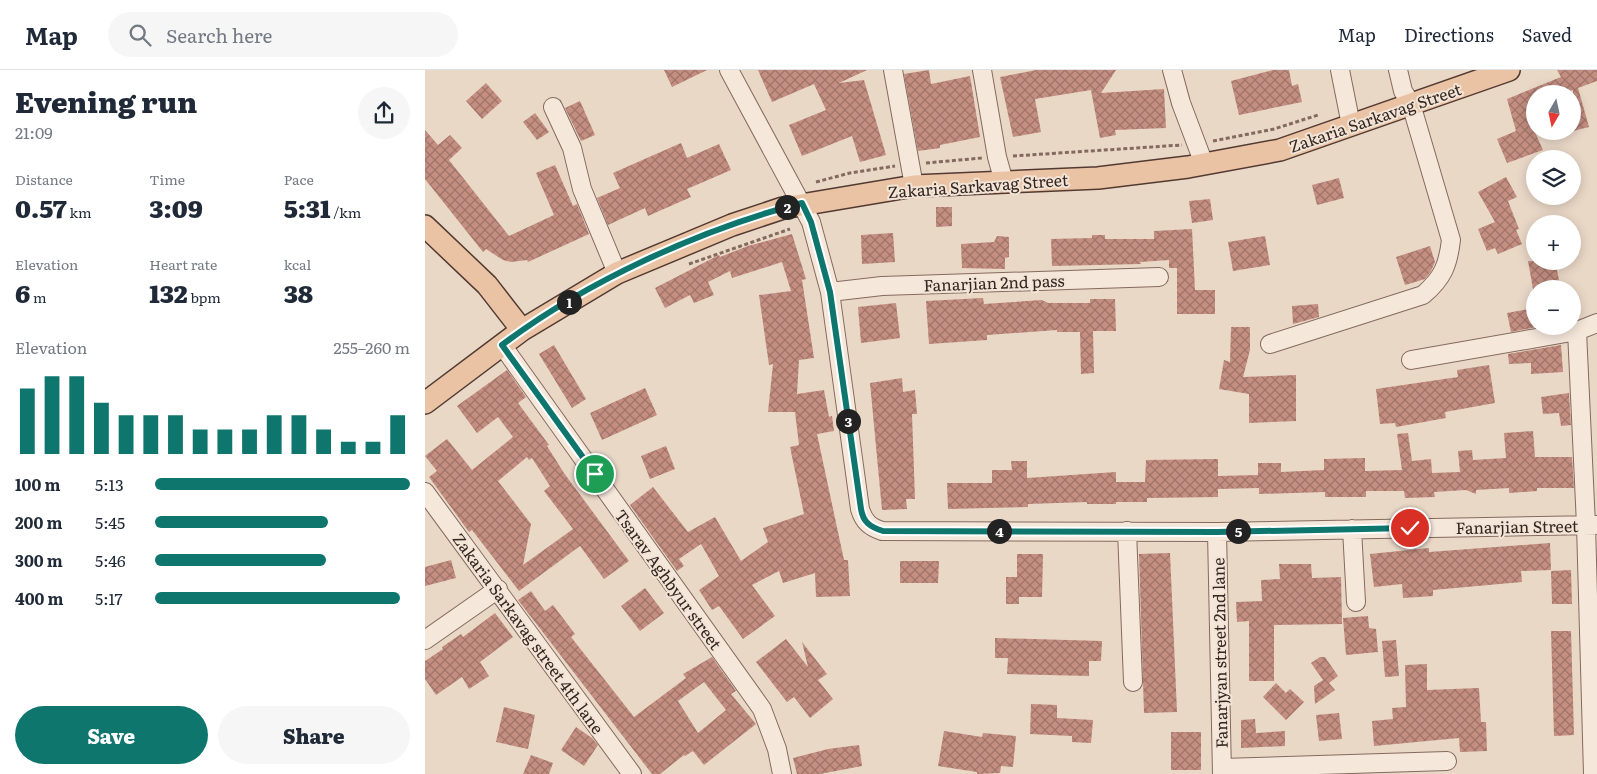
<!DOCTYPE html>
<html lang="en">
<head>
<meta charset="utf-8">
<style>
	body { margin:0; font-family:Literata,serif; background:#f6f6f7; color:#1f2937; height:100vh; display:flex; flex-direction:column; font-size:19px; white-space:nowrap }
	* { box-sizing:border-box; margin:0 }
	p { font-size:16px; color:#747a83 }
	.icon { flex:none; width:28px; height:28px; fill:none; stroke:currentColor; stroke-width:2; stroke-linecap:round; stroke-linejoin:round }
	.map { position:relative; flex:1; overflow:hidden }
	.details { display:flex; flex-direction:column; background:#fff; width:425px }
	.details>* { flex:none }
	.needle { width:32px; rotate:189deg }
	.tools { position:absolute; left:1101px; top:15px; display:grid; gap:10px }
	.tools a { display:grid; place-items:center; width:55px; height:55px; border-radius:50%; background:#fff; box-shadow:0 2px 12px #0003; font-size:25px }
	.pin { position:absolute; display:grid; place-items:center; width:42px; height:42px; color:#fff; margin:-21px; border:2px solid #fff; border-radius:50%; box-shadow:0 1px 5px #0007 }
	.km { position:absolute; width:25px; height:25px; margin:-12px; border-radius:50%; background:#222; color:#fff; font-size:14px; line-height:25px; text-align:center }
	.round { display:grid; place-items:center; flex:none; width:52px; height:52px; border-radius:26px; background:#f6f6f7 }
	.overview { display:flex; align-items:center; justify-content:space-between; height:85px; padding:0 15px }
	h1 { font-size:28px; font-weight:800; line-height:38px }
	.metrics { display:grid; grid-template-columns:repeat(3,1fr); gap:8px; height:85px; padding:5px 15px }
	.metrics div { display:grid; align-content:center }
	.metrics b { font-size:25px; font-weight:800 }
	.metrics small { font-size:14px; font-weight:400 }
	.metrics p { font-size:14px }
	.chart { height:140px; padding:10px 15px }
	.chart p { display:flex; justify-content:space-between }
	.chart svg { width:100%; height:90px; margin-top:5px; stroke:#0f766e; stroke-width:6 }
	.primary-button { display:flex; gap:10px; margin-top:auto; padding:10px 15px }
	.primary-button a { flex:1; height:58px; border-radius:30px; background:#0f766e; color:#fff; font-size:20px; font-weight:800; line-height:58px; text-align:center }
	.primary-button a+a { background:#f6f6f7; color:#1f2937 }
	ul { padding:0 15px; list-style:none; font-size:16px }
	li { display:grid; grid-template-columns:80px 60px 1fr; align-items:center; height:38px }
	li i { height:12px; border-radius:6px; background:#0f766e }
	header { display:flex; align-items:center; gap:30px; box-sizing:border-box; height:70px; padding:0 25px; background:#fff; border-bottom:1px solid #e0e1e3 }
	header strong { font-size:24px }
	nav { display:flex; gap:28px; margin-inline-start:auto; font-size:18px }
	.search { width:350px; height:45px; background:#f6f6f7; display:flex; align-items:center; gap:12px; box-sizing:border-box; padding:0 18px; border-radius:28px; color:#747a83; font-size:19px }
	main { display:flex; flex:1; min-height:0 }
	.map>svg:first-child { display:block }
	.building { fill:url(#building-cross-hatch); fill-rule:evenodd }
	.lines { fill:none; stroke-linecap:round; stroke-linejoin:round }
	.minor-casing { stroke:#846a5e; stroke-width:20 }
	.major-casing { stroke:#523a32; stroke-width:24 }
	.path { stroke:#846a5e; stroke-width:3; stroke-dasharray:4 2.5; stroke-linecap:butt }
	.minor { stroke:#f5e7da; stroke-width:18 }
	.major { stroke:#e9c3a3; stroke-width:21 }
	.route-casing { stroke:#fff; stroke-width:10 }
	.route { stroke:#0f766e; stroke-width:6 }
	.labels { text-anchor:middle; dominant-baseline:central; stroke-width:4; stroke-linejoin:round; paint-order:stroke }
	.street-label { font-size:16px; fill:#352620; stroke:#f2e4d6 }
</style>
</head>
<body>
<header>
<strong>Map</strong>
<div class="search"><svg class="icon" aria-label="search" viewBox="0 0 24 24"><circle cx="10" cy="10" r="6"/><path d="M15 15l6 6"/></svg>Search here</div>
<nav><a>Map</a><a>Directions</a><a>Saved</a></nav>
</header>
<main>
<section class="details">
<div class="overview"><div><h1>Evening run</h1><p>21:09</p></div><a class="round"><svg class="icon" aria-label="share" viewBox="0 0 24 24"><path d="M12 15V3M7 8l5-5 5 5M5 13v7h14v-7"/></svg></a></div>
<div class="metrics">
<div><p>Distance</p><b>0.57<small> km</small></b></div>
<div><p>Time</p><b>3:09</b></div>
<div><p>Pace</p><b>5:31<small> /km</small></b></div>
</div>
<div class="metrics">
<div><p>Elevation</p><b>6<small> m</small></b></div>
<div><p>Heart rate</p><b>132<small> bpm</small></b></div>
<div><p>kcal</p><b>38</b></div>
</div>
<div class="chart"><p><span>Elevation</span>255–260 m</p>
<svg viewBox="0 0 160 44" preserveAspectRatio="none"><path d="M5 44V12M15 44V6M25 44V6M35 44V19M45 44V25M55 44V25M65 44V25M75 44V32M85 44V32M95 44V32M105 44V25M115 44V25M125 44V32M135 44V38M145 44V38M155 44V25"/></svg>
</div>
<ul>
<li><b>100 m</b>5:13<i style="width:100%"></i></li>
<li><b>200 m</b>5:45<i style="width:68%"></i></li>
<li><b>300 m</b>5:46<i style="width:67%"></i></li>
<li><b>400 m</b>5:17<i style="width:96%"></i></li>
</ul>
<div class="primary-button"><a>Save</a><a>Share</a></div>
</section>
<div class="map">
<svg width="1172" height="704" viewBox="0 0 1172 704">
	<defs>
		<pattern id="building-cross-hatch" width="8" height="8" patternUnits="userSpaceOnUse" patternTransform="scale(1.25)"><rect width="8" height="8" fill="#c48e81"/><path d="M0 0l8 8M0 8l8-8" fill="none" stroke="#a07469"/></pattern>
	</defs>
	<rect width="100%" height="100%" fill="#ead8c7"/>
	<path class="building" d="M239 0H282L247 17Z
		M333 0H442L414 13 439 10 461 85 435 92 427 66 377 86 364 55 401 40 389 14 347 32Z
		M504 0 506 14 545 6 555 67 515 75V78L493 81 479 4Z
		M611 0H691L676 23 739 19 741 58 690 60 691 65 675 68 666 20 610 29 616 62 588 67 575 7Z
		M848 0H864L867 16 873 14 877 32 814 45 806 11Z
		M1132 0H1172V11L1153 18 1164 57 1148 61V20L1135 24H1110V62L1118 80 1082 93 1072 69 1091 61 1082 29 1136 7Z
		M61 13 77 31 57 49 41 31Z
		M155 31 170 65 156 71 140 38Z
		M110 43 124 62 112 70 98 52Z
		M0 60 13 75 25 65 37 78 24 90 84 166 129 145 111 103 130 95 148 136 152 134 164 164 103 192 102 190 86 192 78 190 61 179 58 182 0 109Z
		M256 73 262 88 294 74 306 100 262 119 266 127 223 146 220 138 183 155 172 128 195 118 188 103Z
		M1081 107 1092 127 1083 131 1094 159 1091 160 1097 174 1073 184 1070 178 1062 181 1053 159 1070 152 1053 122Z
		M914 108 919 128 892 135 887 115Z
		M785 129 788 150 767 153 764 131Z
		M511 137H527V156L511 157Z
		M767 159 770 220H790V244H752V198H744V190L715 192 716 194 627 196 626 169 667 168V165H680V169H729V161Z
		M468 163 470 192 437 194 436 165Z
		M367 164 381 209 377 210 389 288 374 290 372 324 399 320 404 347 407 346 409 361 392 364 419 490H423L425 526 391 527 390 503 358 513 354 501 327 515 350 546 318 569 294 536 287 540 274 520 294 506 276 474 254 489 259 496 252 501 205 435 228 417 263 462 290 447 316 491 343 472 338 458 379 444 365 377 374 375 370 342H343L348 294 344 295 334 225 366 221 357 192 307 208 305 201 283 212 289 225 269 233 265 225 240 238 230 218 294 185 295 187 323 176Z
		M572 166 584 167V187L580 188V199L537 198 536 174 569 172Z
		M840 166 845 195 808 201 803 172Z
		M1005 176 1010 192 1006 201 1000 209 980 215 971 187Z
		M1103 191H1130L1136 219H1108Z
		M558 228 559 234 617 230 623 233H665V229H690L691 261H668L669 303 656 304 655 262H632V260L562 265V270L504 274 501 231Z
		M471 233 475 268 436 273 433 237Z
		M893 234 894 247 868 254 867 236Z
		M1110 238V256H1117L1086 262 1082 243Z
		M806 257H825V280L818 307 871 305V351L824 353V324L794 319 799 290 805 292Z
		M129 275 161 329 147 338 114 284Z
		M1136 275 1138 302 1106 304V293L1084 294 1083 284Z
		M1064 295 1070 333 1020 342 1021 348 971 357 970 353 955 354 951 319 1033 307 1032 300Z
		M82 300 101 327 93 333 124 375 122 376 139 403 204 491 179 509 155 476 94 521 47 460 44 462 4 407 12 401 0 386 22 369 47 400 88 367 73 347 52 363 32 336ZM102 387 104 390 107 388 125 416 119 421 148 459 98 495 106 454 73 411Z
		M477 308 478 322 490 320 492 344H487L490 429H481L482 439 457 440 445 313Z
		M220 318 232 345 177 370 165 343Z
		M1144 323 1146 355 1136 356 1134 343 1118 344 1116 327Z
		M1108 361 1110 387H1147L1149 418H1112V421L1084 423V418L1051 420V424L1041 420 1009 422 1010 427 980 428 979 421H941V427H900V422L834 424V418L793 419V427L722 428V432H691V434H662V432L603 434V437L523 439 522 413H567V400H587L586 391H602V408L691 402V412H720L721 390 793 389V406L833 405V393H856V402L899 400V389L940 388V401L977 400 972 364 983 363 987 391 1006 389 1007 403 1035 402 1033 381 1047 380 1048 390 1081 388 1079 363Z
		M241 376 250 399 225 409 216 386Z
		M1125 473 1126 500 1096 501 1097 512 1008 520V526L978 528 977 514 949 517 945 484 1004 478V482Z
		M745 483 752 642 719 643 714 484Z
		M592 484H618L617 527H594V534H581V507H592Z
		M26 490 31 508 0 516V497Z
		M475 491H514L513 513H475Z
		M854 494H886L887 508 916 507 917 554 849 555V611H824V551L812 552 811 532 837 531 836 510 855 509Z
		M1146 500 1147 534H1127L1126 501Z
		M220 518 239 543 215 561 196 536Z
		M106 521 120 541 128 535 150 564 146 567 209 647 261 608 258 604 287 587 311 621 306 624 331 654 279 695 268 681 260 686 259 685 235 704H227L93 530ZM279 612 301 640 273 663 253 631Z
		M70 543 88 567 55 592 64 606 44 619 37 607 11 625 0 609V591L18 579 17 577 36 564 38 567Z
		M943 546 944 558 951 559 953 582 921 585 918 548Z
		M1126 561H1146L1149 665 1129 666Z
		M570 568 677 571 676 591H664V606L582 604 583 588H570Z
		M361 569 383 597 377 572 402 604 393 610 408 629 385 648 369 627 362 632 331 592Z
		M971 570 974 606 960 607 957 571Z
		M895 587H900L913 606 904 613 910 620 890 634 889 616 898 610 886 593Z
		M1002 594V620L1054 618 1056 652H1061L1062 681 1035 682 1034 668 949 676 947 651 968 649 967 638 981 637 980 595Z
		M851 613 861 623 865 619 879 632 861 650 838 627Z
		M606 634 632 635V648L668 650 666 673 647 672V666L605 664Z
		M79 637 110 645 103 679 71 672Z
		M914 643 917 669 894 671 891 645Z
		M830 649 831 663 860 661V676L816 678V650Z
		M151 657 167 668 173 675 159 696 136 680Z
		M519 661 557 667 558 663 591 666 588 697 576 696 575 703 552 704V702L513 696Z
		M746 662H776V700H746Z
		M434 675 437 696 395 704H372L368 688 403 679Z
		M106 685 128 693 124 704H98Z"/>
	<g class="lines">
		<defs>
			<path id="minor" d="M304 0 386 152 405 222 435 439C439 452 445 457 457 461L792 462 1172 455
				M468 0 489 116
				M557 0 572 87 579 112
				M747 0 756 33 779 94
				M915 0 926 55
				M128 37 147 78 157 119 192 203
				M405 222 457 216 734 207
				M1152 261 1161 455 1168 704
				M845 274 998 225C1018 208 1023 195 1026 170L986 34 978 21 973 0
				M77 275 337 639 352 679 357 704
				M986 290 1152 261 1172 253
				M0 422 207 704
				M927 459 931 532
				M702 461 708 612
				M792 462 797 704
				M0 570 73 519
				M797 698 1022 691"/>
			<path id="major" d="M0 156 62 215 97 260
				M0 333 97 260 192 203 307 155 358 138 489 116 673 108 763 97 855 80 1084 0"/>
		</defs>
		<use href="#minor" class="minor-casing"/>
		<use href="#major" class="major-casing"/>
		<path class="path" d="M788 71 849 59 893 45
			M588 86 757 75
			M501 93 557 88
			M391 112 425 103 470 96
			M264 194 365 159"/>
		<use href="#minor" class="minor"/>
		<use href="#major" class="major"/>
	</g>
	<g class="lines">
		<defs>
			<path id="route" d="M170 404 77 275C160 212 276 159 377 133L386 152 405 222 436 439C438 452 445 457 458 461L792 462 985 458"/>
		</defs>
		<use href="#route" class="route-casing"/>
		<use href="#route" class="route"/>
	</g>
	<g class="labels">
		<g class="street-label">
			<text transform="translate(950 47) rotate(-19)">Zakaria Sarkavag Street</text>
			<text transform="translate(553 115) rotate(-4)">Zakaria Sarkavag Street</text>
			<text transform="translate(569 212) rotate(-2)">Fanarjian 2nd pass</text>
			<text transform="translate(1092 456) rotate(-1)">Fanarjian Street</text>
			<text transform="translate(244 509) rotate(54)">Tsarav Aghbyur street</text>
			<text transform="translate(104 563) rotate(54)">Zakaria Sarkavag street 4th lane</text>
			<text transform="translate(794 583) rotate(-91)">Fanarjyan street 2nd lane</text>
		</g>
	</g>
</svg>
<div class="tools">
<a><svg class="needle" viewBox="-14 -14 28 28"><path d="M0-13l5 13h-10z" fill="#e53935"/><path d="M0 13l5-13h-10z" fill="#747a83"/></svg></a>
<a><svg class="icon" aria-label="layers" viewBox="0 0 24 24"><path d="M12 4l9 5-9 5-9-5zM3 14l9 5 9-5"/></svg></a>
<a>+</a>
<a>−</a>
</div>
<div class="pin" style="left:170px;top:404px;background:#1e9e55"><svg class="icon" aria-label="arrive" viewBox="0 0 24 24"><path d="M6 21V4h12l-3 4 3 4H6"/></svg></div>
<div class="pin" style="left:985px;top:458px;background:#d93025"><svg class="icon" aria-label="check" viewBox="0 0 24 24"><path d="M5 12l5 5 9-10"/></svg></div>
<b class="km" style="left:144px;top:232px">1</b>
<b class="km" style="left:362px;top:137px">2</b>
<b class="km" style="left:423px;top:351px">3</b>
<b class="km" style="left:574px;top:461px">4</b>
<b class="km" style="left:813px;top:461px">5</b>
</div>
</main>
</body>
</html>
